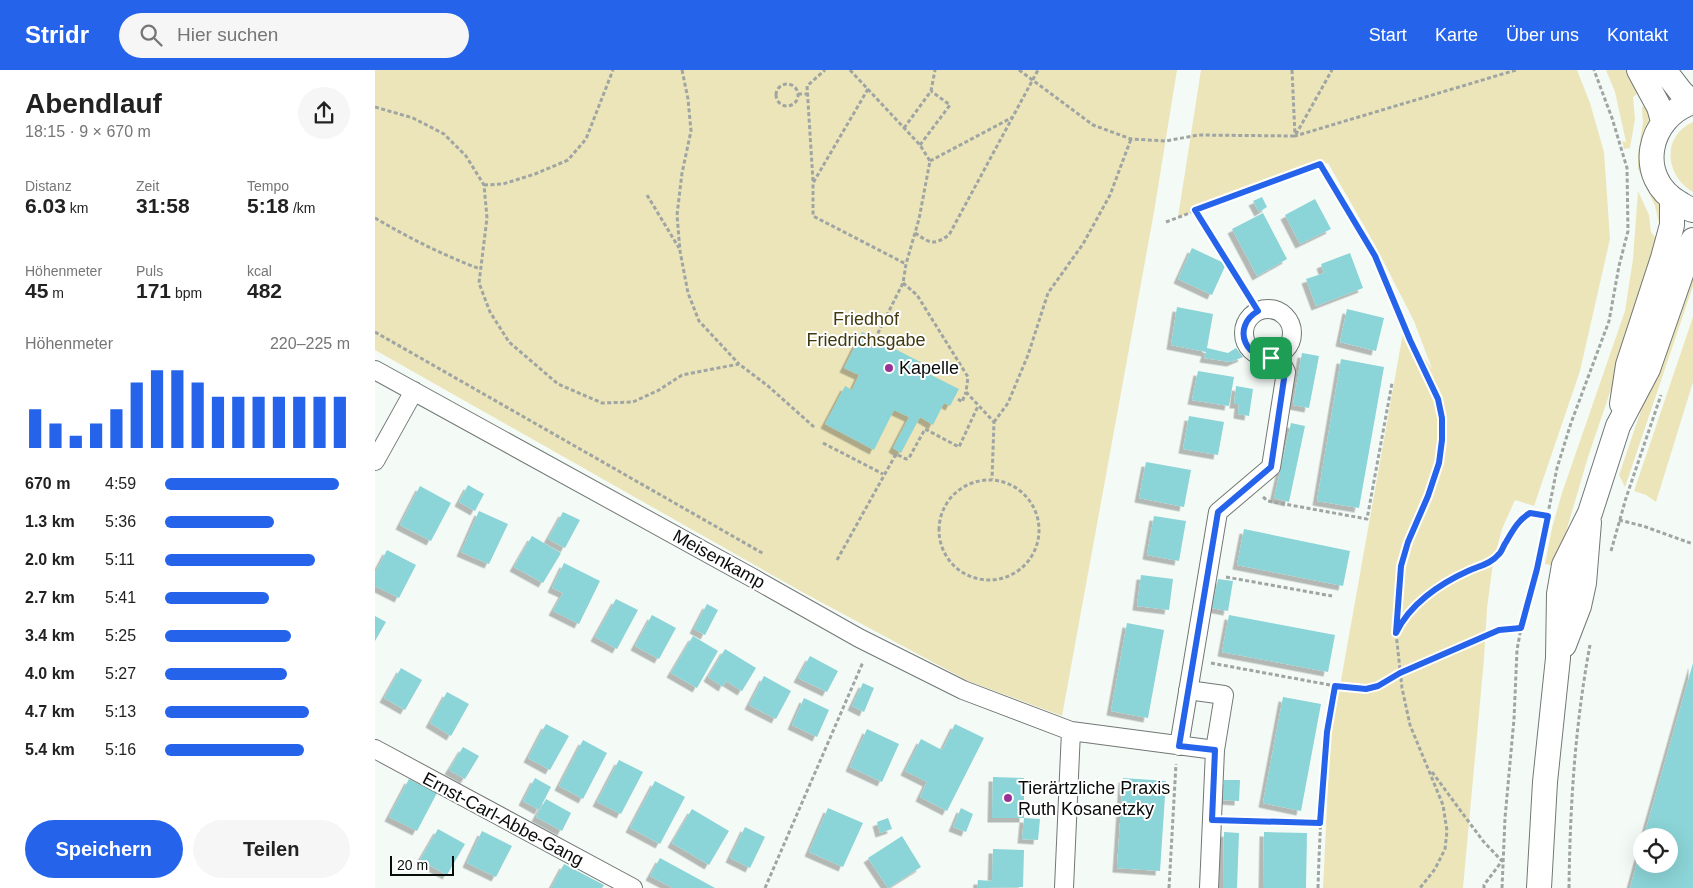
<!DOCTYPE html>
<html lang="de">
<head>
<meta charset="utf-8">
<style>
	body { margin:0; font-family:Helvetica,sans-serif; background:#f6f6f6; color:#222; height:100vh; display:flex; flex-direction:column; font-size:19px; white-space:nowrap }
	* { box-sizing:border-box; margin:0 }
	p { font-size:16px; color:#767676 }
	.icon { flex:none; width:28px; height:28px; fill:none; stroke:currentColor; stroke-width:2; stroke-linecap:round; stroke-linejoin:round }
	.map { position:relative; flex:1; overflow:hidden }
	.side { display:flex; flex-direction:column; background:#fff; width:375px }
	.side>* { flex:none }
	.tools { position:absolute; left:1258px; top:758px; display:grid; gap:10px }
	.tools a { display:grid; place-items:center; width:45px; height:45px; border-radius:50%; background:#fff; box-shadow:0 5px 20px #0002; font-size:25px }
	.scale { position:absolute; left:15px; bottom:12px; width:64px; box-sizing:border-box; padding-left:5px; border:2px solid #0a0c0b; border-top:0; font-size:14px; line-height:18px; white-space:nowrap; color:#0a0c0b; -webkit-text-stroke:4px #fff; paint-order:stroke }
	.pin { position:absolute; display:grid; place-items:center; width:42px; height:42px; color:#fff; margin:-21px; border-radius:10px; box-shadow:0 2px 8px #0006 }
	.round { display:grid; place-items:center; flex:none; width:52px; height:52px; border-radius:26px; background:#f6f6f6 }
	.summary { display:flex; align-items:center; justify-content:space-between; height:85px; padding:0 25px }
	h1 { font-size:28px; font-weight:700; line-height:38px }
	.stats { display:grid; grid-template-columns:repeat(3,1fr); gap:8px; height:85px; padding:5px 25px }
	.stats div { display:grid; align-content:center }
	.stats b { font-size:21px; font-weight:700 }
	.stats small { font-size:14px; font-weight:400 }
	.stats p { font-size:14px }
	.chart { height:140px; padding:10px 25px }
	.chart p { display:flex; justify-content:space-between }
	.chart svg { width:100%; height:90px; margin-top:5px; stroke:#2563eb; stroke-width:6 }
	.button { display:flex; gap:10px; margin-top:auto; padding:10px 25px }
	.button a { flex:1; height:58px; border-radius:30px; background:#2563eb; color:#fff; font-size:20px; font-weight:700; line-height:58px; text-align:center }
	.button a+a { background:#f6f6f6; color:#222 }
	ul { padding:0 25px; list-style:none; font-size:16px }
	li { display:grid; grid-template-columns:80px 60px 1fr; align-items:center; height:38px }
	li i { height:12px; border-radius:6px; background:#2563eb }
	header { display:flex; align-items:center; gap:30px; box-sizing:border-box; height:70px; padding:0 25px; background:#2563eb; color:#fff }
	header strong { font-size:24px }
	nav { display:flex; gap:28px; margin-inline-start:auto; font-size:18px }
	.search { width:350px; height:45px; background:#f6f6f6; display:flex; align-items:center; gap:12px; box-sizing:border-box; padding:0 18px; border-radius:28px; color:#767676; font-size:19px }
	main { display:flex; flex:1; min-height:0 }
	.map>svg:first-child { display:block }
	.green { fill:#ece5ba }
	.building { fill:#8bd4d7; filter:url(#shadow) }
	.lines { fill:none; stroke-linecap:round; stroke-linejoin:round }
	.street-casing { stroke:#717774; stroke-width:20 }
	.secondary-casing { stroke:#717774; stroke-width:26 }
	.path { stroke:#9fa5a2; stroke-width:3; stroke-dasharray:4 2.5; stroke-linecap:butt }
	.street { stroke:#fff; stroke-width:18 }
	.secondary { stroke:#fff; stroke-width:24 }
	.route-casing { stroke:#fff; stroke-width:10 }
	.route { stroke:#2563eb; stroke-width:6 }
	.poi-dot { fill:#9a3295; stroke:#fff; stroke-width:2 }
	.labels { text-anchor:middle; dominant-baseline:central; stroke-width:4; stroke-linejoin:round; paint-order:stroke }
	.park-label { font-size:18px; fill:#40390d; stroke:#fff }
	.poi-label { font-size:18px; fill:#0a0c0b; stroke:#fff; text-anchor:start }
	.street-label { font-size:18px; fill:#0a0c0b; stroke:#fff }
</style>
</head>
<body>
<header>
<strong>Stridr</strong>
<div class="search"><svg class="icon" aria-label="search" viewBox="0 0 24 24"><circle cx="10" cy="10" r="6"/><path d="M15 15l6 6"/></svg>Hier suchen</div>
<nav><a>Start</a><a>Karte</a><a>Über uns</a><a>Kontakt</a></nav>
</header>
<main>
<section class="side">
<div class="summary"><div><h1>Abendlauf</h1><p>18:15 · 9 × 670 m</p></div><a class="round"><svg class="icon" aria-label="share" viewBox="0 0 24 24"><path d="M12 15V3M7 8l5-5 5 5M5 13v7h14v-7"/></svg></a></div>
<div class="stats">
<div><p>Distanz</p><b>6.03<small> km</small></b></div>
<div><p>Zeit</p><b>31:58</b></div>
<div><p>Tempo</p><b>5:18<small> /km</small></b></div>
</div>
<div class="stats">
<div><p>Höhenmeter</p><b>45<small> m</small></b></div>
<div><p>Puls</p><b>171<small> bpm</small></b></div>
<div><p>kcal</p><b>482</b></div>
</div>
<div class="chart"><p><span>Höhenmeter</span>220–225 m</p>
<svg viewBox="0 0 160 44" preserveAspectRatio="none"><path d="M5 44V25M15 44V32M25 44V38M35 44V32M45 44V25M55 44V12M65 44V6M75 44V6M85 44V12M95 44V19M105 44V19M115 44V19M125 44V19M135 44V19M145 44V19M155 44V19"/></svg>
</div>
<ul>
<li><b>670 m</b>4:59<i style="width:94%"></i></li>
<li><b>1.3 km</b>5:36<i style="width:59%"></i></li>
<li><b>2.0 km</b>5:11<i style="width:81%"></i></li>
<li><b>2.7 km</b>5:41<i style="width:56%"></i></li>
<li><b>3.4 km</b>5:25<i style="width:68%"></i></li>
<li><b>4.0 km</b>5:27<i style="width:66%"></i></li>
<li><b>4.7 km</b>5:13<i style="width:78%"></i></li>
<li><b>5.4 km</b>5:16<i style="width:75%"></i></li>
</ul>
<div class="button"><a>Speichern</a><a>Teilen</a></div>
</section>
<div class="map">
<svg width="1318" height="818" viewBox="0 0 1318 818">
	<defs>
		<filter id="shadow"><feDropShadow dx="-4.5" dy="4.5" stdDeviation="0" flood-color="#0004"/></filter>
	</defs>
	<rect width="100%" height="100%" fill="#f4fbf7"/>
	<path class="green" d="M0 0H802L779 142 687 646 593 611 429 523 0 280Z
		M826 0H1202L1215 33 1229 82 1235 169 1205 301 1159 436 1140 430 1127 459 1118 493 1112 538 1109 589 1088 818H948L955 672 1029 257 1057 299 1039 251 1000 175 953 93 803 147Z
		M1231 0H1255L1268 20 1258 27 1260 49 1255 78 1249 79 1247 71 1251 72 1240 22Z
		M1273 33 1275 50 1274 62 1290 156 1284 153 1280 136 1263 99V84L1268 53 1267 37Z
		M1318 52V122C1290 106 1286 66 1318 52Z
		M1263 121 1274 145 1276 162 1279 166 1287 169 1213 387 1181 496 1170 494 1177 458 1187 423 1250 241 1258 189Z
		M1318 188V216L1250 417 1244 405Z
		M1318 247V312L1281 432 1271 425 1259 421Z"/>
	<path class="building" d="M887 127 892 137 884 142 878 131Z
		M940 129 956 159 925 174 910 145Z
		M888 143 912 189 882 206 857 159Z
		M817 178 851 194 837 225 803 209Z
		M975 183 988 218 941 236 931 209 949 203 946 194Z
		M802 237 838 244 832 278 853 283 861 278 868 287 856 292 829 288 831 282 796 275Z
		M972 239 1009 248 1001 281 965 272Z
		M487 262 559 299 556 305 584 319 575 336 569 333 558 355 545 347 526 383 518 378 534 347 519 340 499 380 450 354 470 316 477 320 484 305 469 298Z
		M927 283 944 286 934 338 918 335Z
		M966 289 1009 297 984 438 942 431Z
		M823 301 859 307 854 336 817 330Z
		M861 316 878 319 874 346 863 344 864 334H859Z
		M814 346 849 352 843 385 808 379Z
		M916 353 930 356 914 432 899 428Z
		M771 392 816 400 809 437 764 428Z
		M93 415 109 424 100 441 84 432Z
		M45 416 76 433 56 471 25 455Z
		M104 441 133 454 114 494 86 482Z
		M188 442 205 450 190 478 173 469Z
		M779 446 811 451 804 491 772 485Z
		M869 459 975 481 968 516 862 495Z
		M157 466 186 483 168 513 139 497Z
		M12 480 41 495 24 528 0 516V503Z
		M189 493 225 511 204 554 178 541 188 523 177 518Z
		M766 505 798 509 794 540 762 536Z
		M843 509 858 511 853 541 837 538Z
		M241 529 263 540 242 579 220 567Z
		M332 534 343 540 330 565 319 559Z
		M277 545 301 558 284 589 260 576Z
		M854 545 960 565 953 602 847 582Z
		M0 546 11 552 0 571Z
		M752 553 789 560 773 648 736 641Z
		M318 566 343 581 322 618 296 603Z
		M350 579 381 598 367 621 351 611 348 617 333 607Z
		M435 586 463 601 452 622 423 608Z
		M1318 593V818H1255L1266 778V794H1294V766H1269Z
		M26 598 47 610 30 640 9 628Z
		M389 606 416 621 401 649 374 635Z
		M488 613 499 618 489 642 477 636Z
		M72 622 94 634 76 666 55 653Z
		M908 627 946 634 926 741 888 733Z
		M429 628 454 640 442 667 417 655Z
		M171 654 194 666 175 700 153 688Z
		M580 654 609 668 572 741 545 727 552 712 530 701 546 669 567 680Z
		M492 659 524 674 507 712 475 697Z
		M208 670 232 683 208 729 184 716Z
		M88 677 104 686 90 709 74 700Z
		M244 690 268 702 246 744 222 732Z
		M618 707 649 708V748H617Z
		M160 708 176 717 164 740 148 731Z
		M748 708 791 711 785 801 742 798Z
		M34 709 62 723 42 761 14 747Z
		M849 710H865L864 731 848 730Z
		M280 711 310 727 285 774 255 758Z
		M171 729 196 743 187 761 161 747Z
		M453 738 488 753 468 797 434 782Z
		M586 738 598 744 591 762 578 757Z
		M317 739 354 761 334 795 297 773Z
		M513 748 517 759 505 763 502 752Z
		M649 748 665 749 663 770 647 769Z
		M370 757 390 767 375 798 355 788Z
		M63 759 90 774 72 805 45 790Z
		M107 761 137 776 121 807 92 793Z
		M849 762 864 763 862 818H848Z
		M889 762 932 763 931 818H888Z
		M527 766 546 797 513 818 493 788Z
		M618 779 649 780 648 817 602 818 603 810 617 811Z
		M285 788 340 818H298L275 806Z
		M189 794 229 815 227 818H176Z"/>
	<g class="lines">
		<defs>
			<path id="street" d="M869 263a24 24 0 1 1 48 0a24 24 0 1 1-48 0Z
				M0 300 376 507 484 568 588 620 696 661 840 680
				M0 391 39 321
				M813 620 849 625 840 680 834 818
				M804 676 843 442 896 397 911 302 903 286
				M0 679 258 818
				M689 818 696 661"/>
			<path id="secondary" d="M1264 0 1284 37 1288 51
				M1289 0 1306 22 1316 32
				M1318 32C1272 47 1260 108 1304 133 1309 136 1313 139 1318 140
				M1247 334 1253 295 1288 188 1297 155V129
				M1189 575 1204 536 1209 513 1214 452
				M1164 818 1170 712 1183 588 1184 524 1189 495 1215 443 1243 356 1273 299 1318 170"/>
		</defs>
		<use href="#street" class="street-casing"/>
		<use href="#secondary" class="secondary-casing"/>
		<path class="path" d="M307 0 313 29 316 61 307 103 302 145 305 181 313 223 324 251 364 294
			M475 0 545 75 555 91 544 149 531 194 528 213 500 269
			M644 0 718 55 756 69 791 71 823 65 920 66 957 0
			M917 0 920 66 1141 0
			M401 25a11 11 0 1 1 22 0a11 11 0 1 1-22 0Z
			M493 19 438 113V146L531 194
			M423 24H433
			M0 37 38 48 69 64 91 86 109 115 112 148 104 213 115 242 134 272 183 314 227 333 258 332 284 320 307 305 364 294 393 316 439 357
			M529 58 556 21 560 0
			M545 75 575 35 556 21
			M555 91 638 47
			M438 111 432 16 450 0
			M109 115 128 114 160 104 193 90 211 69 238 0
			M272 125 304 178
			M820 140 883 241
			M0 148C34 168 68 185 105 199
			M791 152 945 94 1000 187 1035 270 1063 329 1067 348V370L1064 393 1053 427 1033 472 1026 497 1021 563 1027 618 1035 655 1068 735 1072 761 1070 779 1060 799 1045 818
			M540 163C555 173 558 176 574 165L663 0
			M528 213 542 225 593 307 591 322 619 352 617 409
			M0 262 389 484
			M583 329 587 332 591 322
			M619 352 633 333 653 285 673 223 708 174 735 125 756 69
			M448 373 508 404
			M564 460a50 50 0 1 1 100 0a50 50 0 1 1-100 0Z
			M888 427 893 431 992 449 1017 313
			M1244 450 1268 456 1318 474
			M1236 481 1251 428 1286 325
			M462 490 521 384 531 389 534 388 550 359 584 377 603 336
			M851 507 957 526
			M1023 561C1035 533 1066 513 1092 501 1103 497 1115 494 1123 485 1127 482 1128 476 1131 472 1138 461 1144 449 1155 443L1173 447
			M836 593 966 617 991 619 1003 616 1025 603 1124 561 1146 558
			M1057 702 1108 771 1127 791 1109 815V818
			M856 751 945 753
			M390 818 488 592
			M794 818 801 694
			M943 818C945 750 949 683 960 616
			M1127 818 1130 748 1139 649 1142 580 1146 558 1162 499 1182 398 1196 353 1234 251 1244 196 1253 161 1252 98 1237 48 1219 0
			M1194 818C1195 736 1200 655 1215 575"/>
		<use href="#street" class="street"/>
		<use href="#secondary" class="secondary"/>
	</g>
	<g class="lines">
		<defs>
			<path id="route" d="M945 94 1000 186 1035 270 1063 329 1067 348V370L1064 393 1053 426 1033 472 1026 496 1021 563C1034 535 1064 514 1093 501 1103 496 1116 494 1123 485 1127 482 1128 476 1131 472 1138 460 1144 449 1155 443L1173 446 1162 499 1146 558 1124 560 1025 603 1003 616 991 619 960 616 952 662 945 753 837 750 840 680 804 676 843 442 896 397 910 302 903 286C871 294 855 257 883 241L820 140Z"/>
		</defs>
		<use href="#route" class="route-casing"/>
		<use href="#route" class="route"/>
	</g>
	<g class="poi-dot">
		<circle cx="514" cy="298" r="5"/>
		<circle cx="633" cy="728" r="5"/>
	</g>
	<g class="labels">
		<g class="park-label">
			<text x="491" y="249">Friedhof<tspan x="491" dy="21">Friedrichsgabe</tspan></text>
		</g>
		<g class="poi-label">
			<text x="524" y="298">Kapelle</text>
			<text x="643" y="718">Tierärtzliche Praxis<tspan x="643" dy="21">Ruth Kosanetzky</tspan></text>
		</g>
		<g class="street-label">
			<text transform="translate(344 489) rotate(29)">Meisenkamp</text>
			<text transform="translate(128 749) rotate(28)">Ernst-Carl-Abbe-Gang</text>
		</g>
	</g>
</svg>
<div class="tools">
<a><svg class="icon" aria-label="locate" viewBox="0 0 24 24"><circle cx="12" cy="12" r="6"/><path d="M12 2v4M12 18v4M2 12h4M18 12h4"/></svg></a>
</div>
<div class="scale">20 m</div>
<div class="pin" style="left:896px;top:288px;background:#1e9e55"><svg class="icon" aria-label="arrive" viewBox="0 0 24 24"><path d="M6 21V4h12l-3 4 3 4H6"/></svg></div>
</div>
</main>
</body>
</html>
